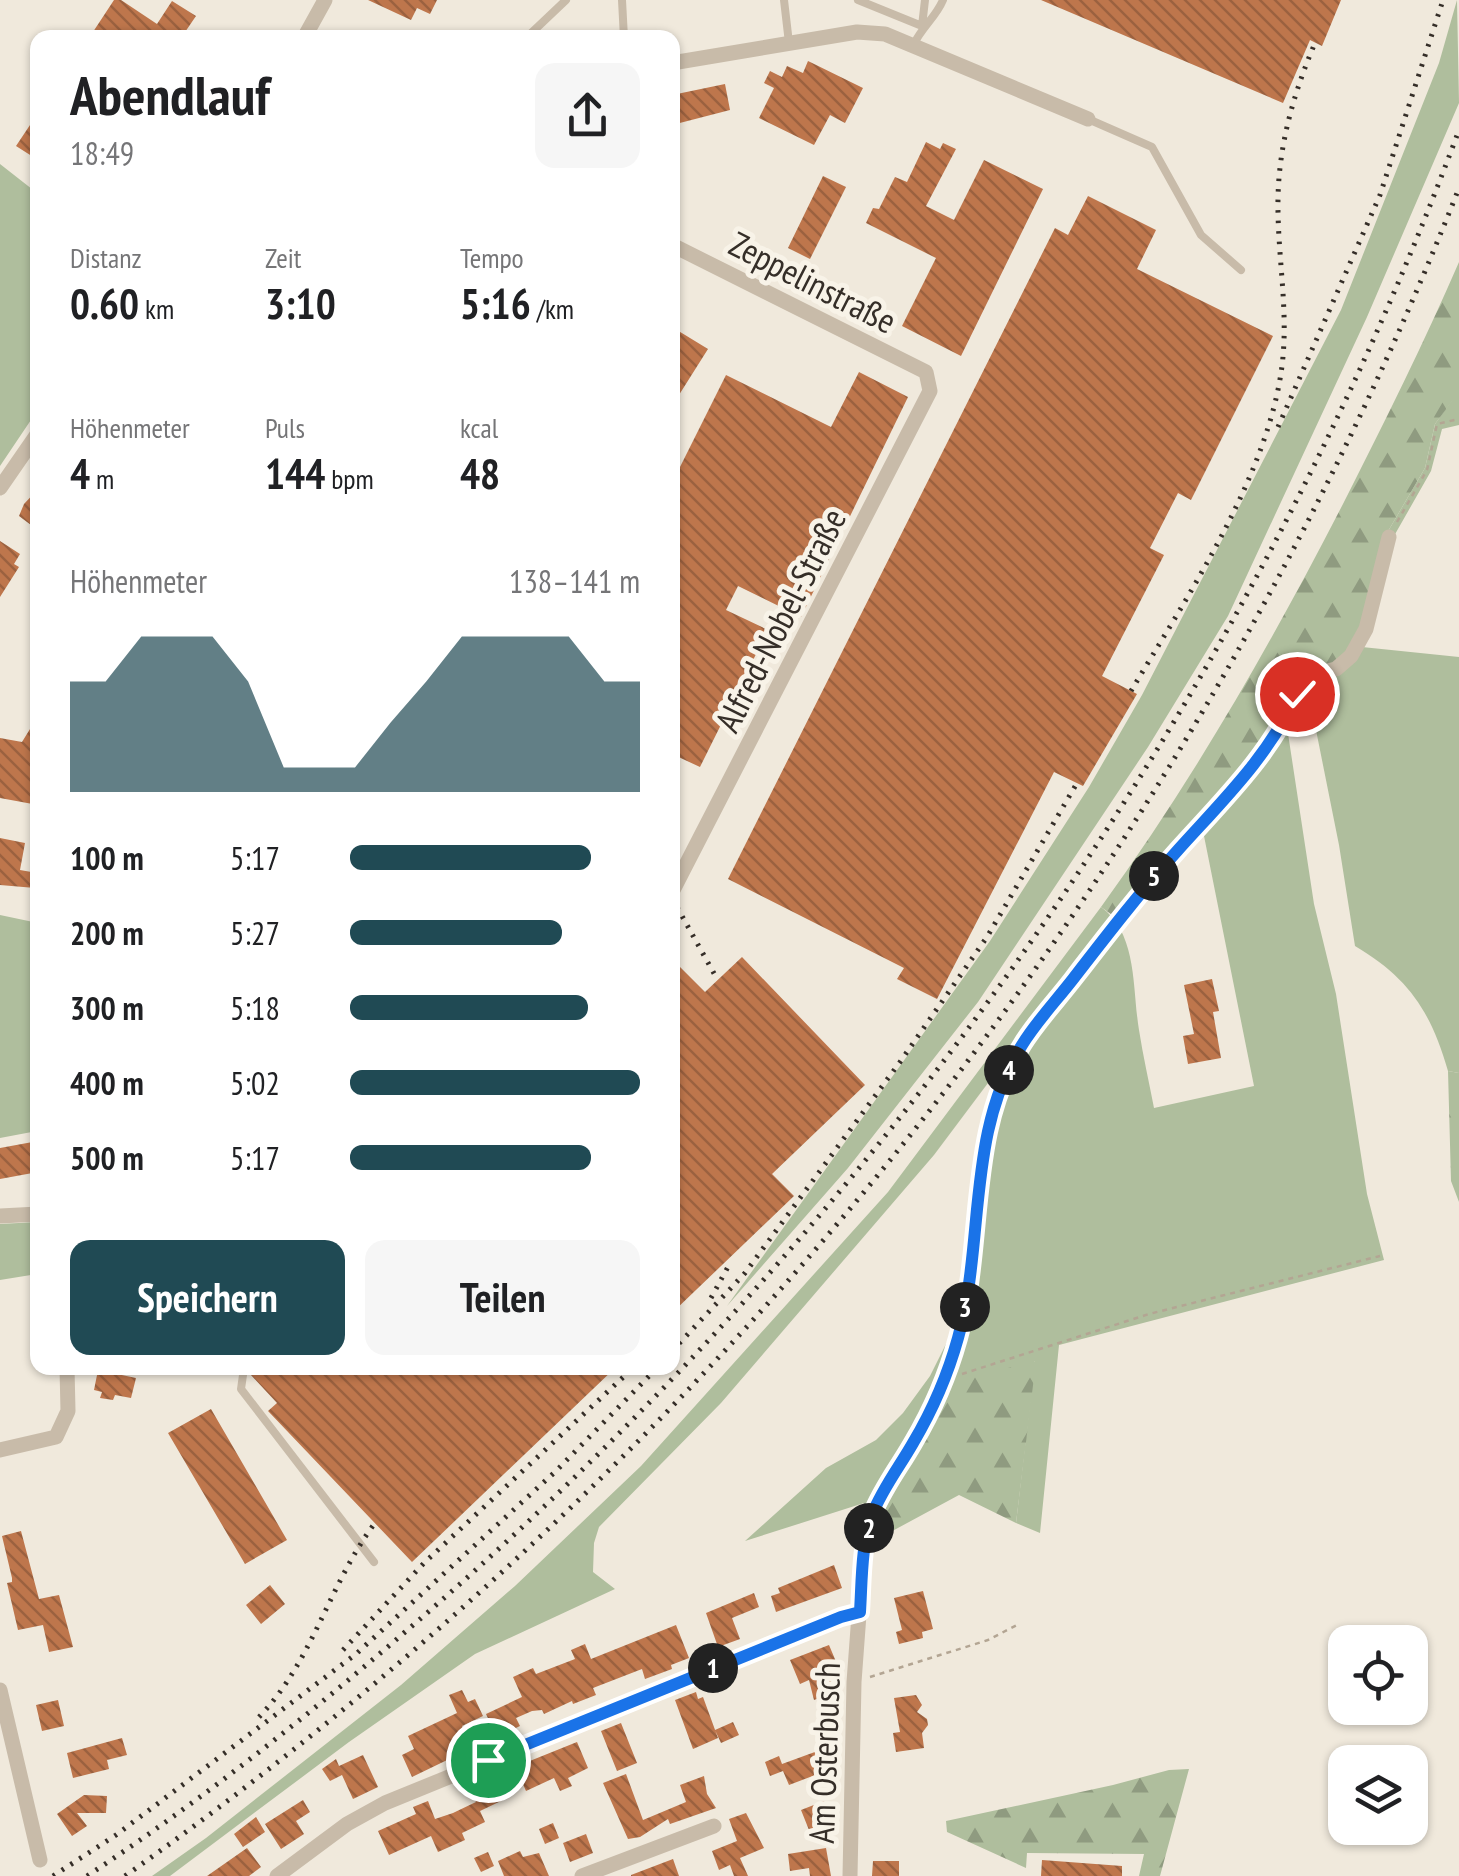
<!DOCTYPE html>
<html lang="de">
<head>
<meta charset="utf-8">
<style>
	body { margin:0; font-family:"PT Sans Narrow",sans-serif; background:#f6f6f6; color:#202124; height:100vh; display:flex; flex-direction:column; font-size:38px; white-space:nowrap }
	* { box-sizing:border-box; margin:0 }
	p { font-size:32px; color:#757577 }
	.icon { flex:none; width:55px; height:55px; fill:none; stroke:currentColor; stroke-width:2; stroke-linecap:round; stroke-linejoin:round }
	.map { position:relative; flex:1; overflow:hidden }
	.panel { position:absolute; left:30px; top:30px; width:650px; height:1345px; display:flex; flex-direction:column; background:#fff; border-radius:20px; box-shadow:0 2px 8px #0004 }
	.panel>* { flex:none }
	.controls { position:absolute; left:1328px; top:1625px; display:grid; gap:20px }
	.controls a { display:grid; place-items:center; width:100px; height:100px; border-radius:20px; background:#fff; box-shadow:0 2px 8px #0004; font-size:50px }
	.pin { position:absolute; display:grid; place-items:center; width:85px; height:85px; color:#fff; margin:-42px; border:5px solid #fff; border-radius:50%; box-shadow:0 2px 10px #0007 }
	.km { position:absolute; width:50px; height:50px; margin:-25px; border-radius:50%; background:#222; color:#fff; font-size:28px; line-height:50px; text-align:center }
	.round { display:grid; place-items:center; flex:none; width:105px; height:105px; border-radius:20px; background:#f6f6f6 }
	.summary { display:flex; align-items:center; justify-content:space-between; height:170px; padding:0 40px }
	h1 { font-size:55px; font-weight:700; line-height:75px }
	.metrics { display:grid; grid-template-columns:repeat(3,1fr); gap:15px; height:170px; padding:10px 40px }
	.metrics div { display:grid; align-content:center }
	.metrics b { font-size:42px; font-weight:700 }
	.metrics small { font-size:28px; font-weight:400 }
	.metrics p { font-size:28px }
	.chart { height:280px; padding:20px 40px }
	.chart p { display:flex; justify-content:space-between }
	.chart svg { width:100%; height:180px; margin-top:10px; fill:#204a54; opacity:.7 }
	.cta { display:flex; gap:20px; margin-top:auto; padding:20px 40px }
	.cta a { flex:1; height:115px; border-radius:20px; background:#204a54; color:#fff; font-size:40px; font-weight:700; line-height:115px; text-align:center }
	.cta a+a { background:#f6f6f6; color:#202124 }
	ul { padding:0 40px; list-style:none; font-size:32px }
	li { display:grid; grid-template-columns:160px 120px 1fr; align-items:center; height:75px }
	li i { height:25px; border-radius:12px; background:#204a54 }
	.map>svg:first-child { display:block }
	.green { fill:#afbe9d }
	.forest { fill:url(#forest-firs) }
	.building { fill:url(#building-back-hatch) }
	.lines { fill:none; stroke-linecap:round; stroke-linejoin:round }
	.path { stroke:#b3a593; stroke-width:2.5; stroke-dasharray:5 5; stroke-linecap:butt }
	.service { stroke:#c8bba9; stroke-width:8 }
	.minor { stroke:#c8bba9; stroke-width:15 }
	.rail { stroke:#352e28; stroke-width:5; stroke-dasharray:2.5 8; stroke-linecap:butt }
	.route-casing { stroke:#fff; stroke-width:20 }
	.route { stroke:#1a73e8; stroke-width:12 }
	.labels { text-anchor:middle; dominant-baseline:central; stroke-width:10; stroke-linejoin:round; paint-order:stroke }
	.street-label { font-size:35px; fill:#352e28; stroke:#f8f3e8 }
</style>
</head>
<body>
<div class="map">
<svg width="1459" height="1876" viewBox="0 0 1459 1876">
	<defs>
		<pattern id="forest-firs" width="22" height="20" patternUnits="userSpaceOnUse" patternTransform="scale(2.5)"><rect width="22" height="20" fill="#afbe9d"/><path d="M5 1l3.5 6h-7zM16 11l3.5 6h-7z" fill="#8f9b80"/></pattern>
		<pattern id="building-back-hatch" width="6" height="6" patternUnits="userSpaceOnUse" patternTransform="scale(2.5)"><rect width="6" height="6" fill="#be764c"/><path d="M-1 5l2 2M0 0l6 6M5-1l2 2" fill="none" stroke="#9b613f"/></pattern>
	</defs>
	<rect width="100%" height="100%" fill="#f0e9dc"/>
	<path class="green" d="M1457 0 1459 103 1367 317 1228 616 1148 747 978 1002 848 1168 727 1306 990 941 1089 787 1142 695 1341 310 1439 63Z
		M0 164 37 193V411L0 466Z
		M1453 399H1459V425L1442 429 1431 471 1394 536 1362 647 1459 657V1073L1448 1071C1431 1012 1409 978 1355 946L1339 845 1308 690 1287 727 1314 904 1336 994 1367 1194 1384 1260 1059 1345 1040 1533 1016 1523 1035 1361 872 1542 864 1503 745 1541 826 1468 876 1440 903 1413 930 1376 948 1340 958 1303 976 1157 995 1085 992 1081 988 1083 934 1155 721 1403 599 1527 594 1543 593 1572 615 1589 475 1654 349 1742 170 1876H152L206 1838 401 1685 515 1586 641 1466 888 1192 1101 907C1138 934 1132 988 1139 1030 1143 1056 1149 1082 1154 1108L1254 1086 1201 821 1387 533 1425 468 1435 424Z
		M0 915 38 923 37 1131 0 1138Z
		M37 1222V1274L0 1280V1224Z"/>
	<path class="forest" d="M1459 262V399L1453 400 1435 424 1425 468 1387 533 1363 627 1350 654 1317 670 1256 760 1115 917 1101 907C1194 779 1272 642 1344 502 1384 423 1424 343 1459 262Z
		M1448 1071 1459 1073V1202L1451 1181Z
		M1036 1361 1016 1523 959 1495 872 1542 877 1521 950 1382Z
		M1189 1769 1160 1876H1139L1144 1854 1027 1853 1026 1868 947 1832 946 1821 1113 1785 1169 1770Z"/>
	<path class="building" d="M114 0H121L157 24 172 1 196 16 181 38H89Z
		M368 0H437L430 14 417 8 411 20Z
		M1041 0H1341L1322 46 1310 40 1283 103Z
		M808 61 863 88 845 123 830 115 814 145 759 118 774 88 764 83 770 71 782 77 787 66 803 73Z
		M725 84 730 110 672 125V95Z
		M38 113V160L16 146Z
		M926 142 940 149 943 143 956 149 926 206 954 220 984 160 1043 189 961 356 902 326 936 258 866 223 873 208 879 209 895 177 907 182Z
		M823 176 846 187 810 259 788 248Z
		M1088 196 1156 230 1137 269 1273 336 1191 500 1178 493 1150 548 1164 555 1102 676 1137 694 1083 786 1054 772 937 999 897 979 904 968 728 879 1055 228 1068 235Z
		M672 327 708 349 672 406Z
		M859 372 908 397 801 617 738 586 726 610 768 630 700 767 672 754V483L726 375 831 427Z
		M38 489V538H36L31 525 19 516 24 504Z
		M0 541 20 554 14 564 19 567 0 597Z
		M38 716V805L0 798V738L22 742Z
		M0 838 25 843 20 870 37 873 35 888 0 885Z
		M742 957 865 1085 772 1174 794 1196 672 1313V959L705 992Z
		M1212 979 1219 1011 1213 1012 1221 1058 1188 1064 1183 1036 1194 1034 1184 985Z
		M38 1141V1172L0 1179V1148Z
		M257 1368H615L412 1562 268 1411 277 1403 251 1375Z
		M98 1370 136 1378 131 1398 115 1395 113 1400 100 1398 102 1392 94 1390Z
		M211 1409 287 1540 245 1564 168 1433Z
		M21 1531 39 1599 59 1595 73 1647 49 1652 43 1625 18 1630 7 1583 12 1582V1578L2 1536Z
		M834 1565 842 1588 776 1612 771 1596 780 1593 778 1588Z
		M270 1585 285 1604 261 1624 246 1605Z
		M923 1591 933 1629 922 1632 923 1638 899 1644 896 1632 902 1630 894 1598Z
		M754 1593 759 1607 732 1618 740 1639 718 1647 706 1613Z
		M676 1625 689 1658 671 1665 672 1669 645 1679 642 1669 593 1688 596 1695 573 1704 572 1701 544 1714 542 1710 532 1711 516 1718 520 1726 497 1737 486 1714 522 1697 513 1677 533 1668 536 1674 575 1659 571 1650 585 1644 591 1659Z
		M829 1645 837 1664 827 1673 835 1692 814 1700 809 1680 800 1684 790 1660Z
		M462 1690 468 1702 475 1699 483 1716 462 1726 472 1748 412 1777 402 1755 414 1749 408 1736 457 1713 449 1695Z
		M696 1692 698 1699 703 1697 718 1738 693 1749 675 1700Z
		M916 1695 922 1705 917 1712 927 1719 928 1725 922 1733 924 1748 896 1752 893 1733 900 1732 894 1698Z
		M58 1700 64 1726 42 1731 36 1705Z
		M733 1722 739 1735 721 1743 715 1730Z
		M621 1723 637 1763 617 1771 601 1731Z
		M122 1738 127 1755 107 1760 109 1769 73 1778 67 1753Z
		M577 1742 588 1768 568 1778 572 1786 560 1791 554 1778 526 1791 522 1782 500 1792 503 1800 480 1811 485 1822 462 1833 465 1840 438 1852 431 1836 389 1855 378 1831 416 1814 413 1807 428 1801 435 1819 453 1813 476 1802 468 1786Z
		M823 1749 831 1769 789 1785 783 1771 770 1776 765 1762 779 1756 782 1764Z
		M363 1755 378 1787 353 1799 342 1775 330 1781 322 1769 336 1759 339 1766Z
		M626 1774 643 1820 686 1802 680 1785 704 1776 707 1794 716 1808 670 1824 668 1819 640 1837 628 1839 603 1783Z
		M84 1795 107 1796 106 1813H77L87 1826 72 1836 57 1814Z
		M303 1800 310 1812 296 1821 304 1834 281 1849 265 1824Z
		M824 1801 832 1821 809 1830 801 1810Z
		M746 1813 764 1848 740 1858 748 1876H734L730 1865 719 1870 712 1851 737 1841 729 1819Z
		M256 1817 265 1832 243 1847 234 1834Z
		M553 1823 559 1838 545 1844 539 1829Z
		M586 1834 593 1853 570 1862 563 1843Z
		M247 1848 261 1867 249 1876H207Z
		M826 1848 831 1876H810L809 1868 790 1871 788 1854Z
		M520 1851 523 1857 539 1853 549 1876H504L498 1861Z
		M488 1852 494 1866 481 1872 474 1858Z
		M673 1859 679 1876H631V1875Z
		M1042 1860 1122 1866V1876H1041Z
		M873 1861H899V1876H872Z"/>
	<g class="lines">
		<path class="path" d="M1397 522 1427 470 1437 424 1459 419
			M962 1374 1149 1314 1380 1256
			M870 1677 988 1640 1017 1625"/>
		<path class="service" d="M622 0 624 38
			M784 0 789 43
			M858 0 922 26 925 0
			M526 38 566 0
			M914 44C922 27 936 17 943 0
			M1088 119 1152 147 1201 235 1241 270
			M244 1368 241 1389 374 1562"/>
		<path class="minor" d="M304 38 325 0
			M672 63 857 32 885 34 1088 119
			M672 245 926 372 930 391 672 892
			M0 488 38 433
			M0 1216 38 1214
			M0 1450 56 1437 68 1411 67 1368
			M0 1690 40 1860
			M277 1876 347 1824 385 1803 841 1617 860 1613
			M582 1876 714 1826
			M850 1876 854 1682 864 1547 872 1517 916 1438 946 1376 958 1338 973 1254 982 1158 991 1118 1004 1079 1022 1044 1151 880 1258 762 1283 725 1297 694 1318 673 1336 669 1351 656 1366 629 1389 537"/>
		<path class="rail" d="M1278 427 1380 195 1443 0
			M1131 691C1187 597 1268 476 1282 366 1289 310 1277 255 1278 198 1279 144 1294 92 1315 43
			M672 898 716 977
			M711 1298 729 1265
			M672 1351 745 1273 900 1062 987 937 1077 783
			M343 1650 424 1563 633 1368
			M259 1717C313 1661 329 1584 375 1523
			M53 1876 116 1835 356 1654 556 1471 657 1368
			M87 1876C207 1797 319 1707 427 1613 884 1215 1248 699 1459 130
			M125 1876C722 1453 1190 870 1459 188"/>
	</g>
	<g class="lines">
		<defs>
			<path id="route" d="M488 1760 841 1617 860 1612C862 1580 861 1546 872 1515 882 1489 900 1466 913 1443 932 1411 948 1374 958 1338 985 1242 966 1133 1022 1045 1036 1022 1056 1001 1073 979 1107 935 1141 891 1178 850 1223 800 1269 756 1297 694"/>
		</defs>
		<use href="#route" class="route-casing"/>
		<use href="#route" class="route"/>
	</g>
	<g class="labels">
		<g class="street-label">
			<text transform="translate(813 282) rotate(27)">Zeppelinstraße</text>
			<text transform="translate(780 620) rotate(-63)">Alfred-Nobel-Straße</text>
			<text transform="translate(824 1753) rotate(-88)">Am Osterbusch</text>
		</g>
	</g>
</svg>
<div class="controls">
<a><svg class="icon" aria-label="locate" viewBox="0 0 24 24"><circle cx="12" cy="12" r="6"/><path d="M12 2v4M12 18v4M2 12h4M18 12h4"/></svg></a>
<a><svg class="icon" aria-label="layers" viewBox="0 0 24 24"><path d="M12 4l9 5-9 5-9-5zM3 14l9 5 9-5"/></svg></a>
</div>
<div class="pin" style="left:488px;top:1760px;background:#1e9e55"><svg class="icon" aria-label="arrive" viewBox="0 0 24 24"><path d="M6 21V4h12l-3 4 3 4H6"/></svg></div>
<div class="pin" style="left:1297px;top:694px;background:#d93025"><svg class="icon" aria-label="check" viewBox="0 0 24 24"><path d="M5 12l5 5 9-10"/></svg></div>
<b class="km" style="left:713px;top:1668px">1</b>
<b class="km" style="left:869px;top:1528px">2</b>
<b class="km" style="left:965px;top:1307px">3</b>
<b class="km" style="left:1009px;top:1070px">4</b>
<b class="km" style="left:1154px;top:876px">5</b>
<section class="panel">
<div class="summary"><div><h1>Abendlauf</h1><p>18:49</p></div><a class="round"><svg class="icon" aria-label="share" viewBox="0 0 24 24"><path d="M12 15V3M7 8l5-5 5 5M5 13v7h14v-7"/></svg></a></div>
<div class="metrics">
<div><p>Distanz</p><b>0.60<small> km</small></b></div>
<div><p>Zeit</p><b>3:10</b></div>
<div><p>Tempo</p><b>5:16<small> /km</small></b></div>
</div>
<div class="metrics">
<div><p>Höhenmeter</p><b>4<small> m</small></b></div>
<div><p>Puls</p><b>144<small> bpm</small></b></div>
<div><p>kcal</p><b>48</b></div>
</div>
<div class="chart"><p><span>Höhenmeter</span>138–141 m</p>
<svg viewBox="0 0 160 44" preserveAspectRatio="none"><path d="M0 44V17L10 17L20 6L30 6L40 6L50 17L60 38L70 38L80 38L90 27L100 17L110 6L120 6L130 6L140 6L150 17L160 17V44z"/></svg>
</div>
<ul>
<li><b>100 m</b>5:17<i style="width:83%"></i></li>
<li><b>200 m</b>5:27<i style="width:73%"></i></li>
<li><b>300 m</b>5:18<i style="width:82%"></i></li>
<li><b>400 m</b>5:02<i style="width:100%"></i></li>
<li><b>500 m</b>5:17<i style="width:83%"></i></li>
</ul>
<div class="cta"><a>Speichern</a><a>Teilen</a></div>
</section>
</div>
</body>
</html>
